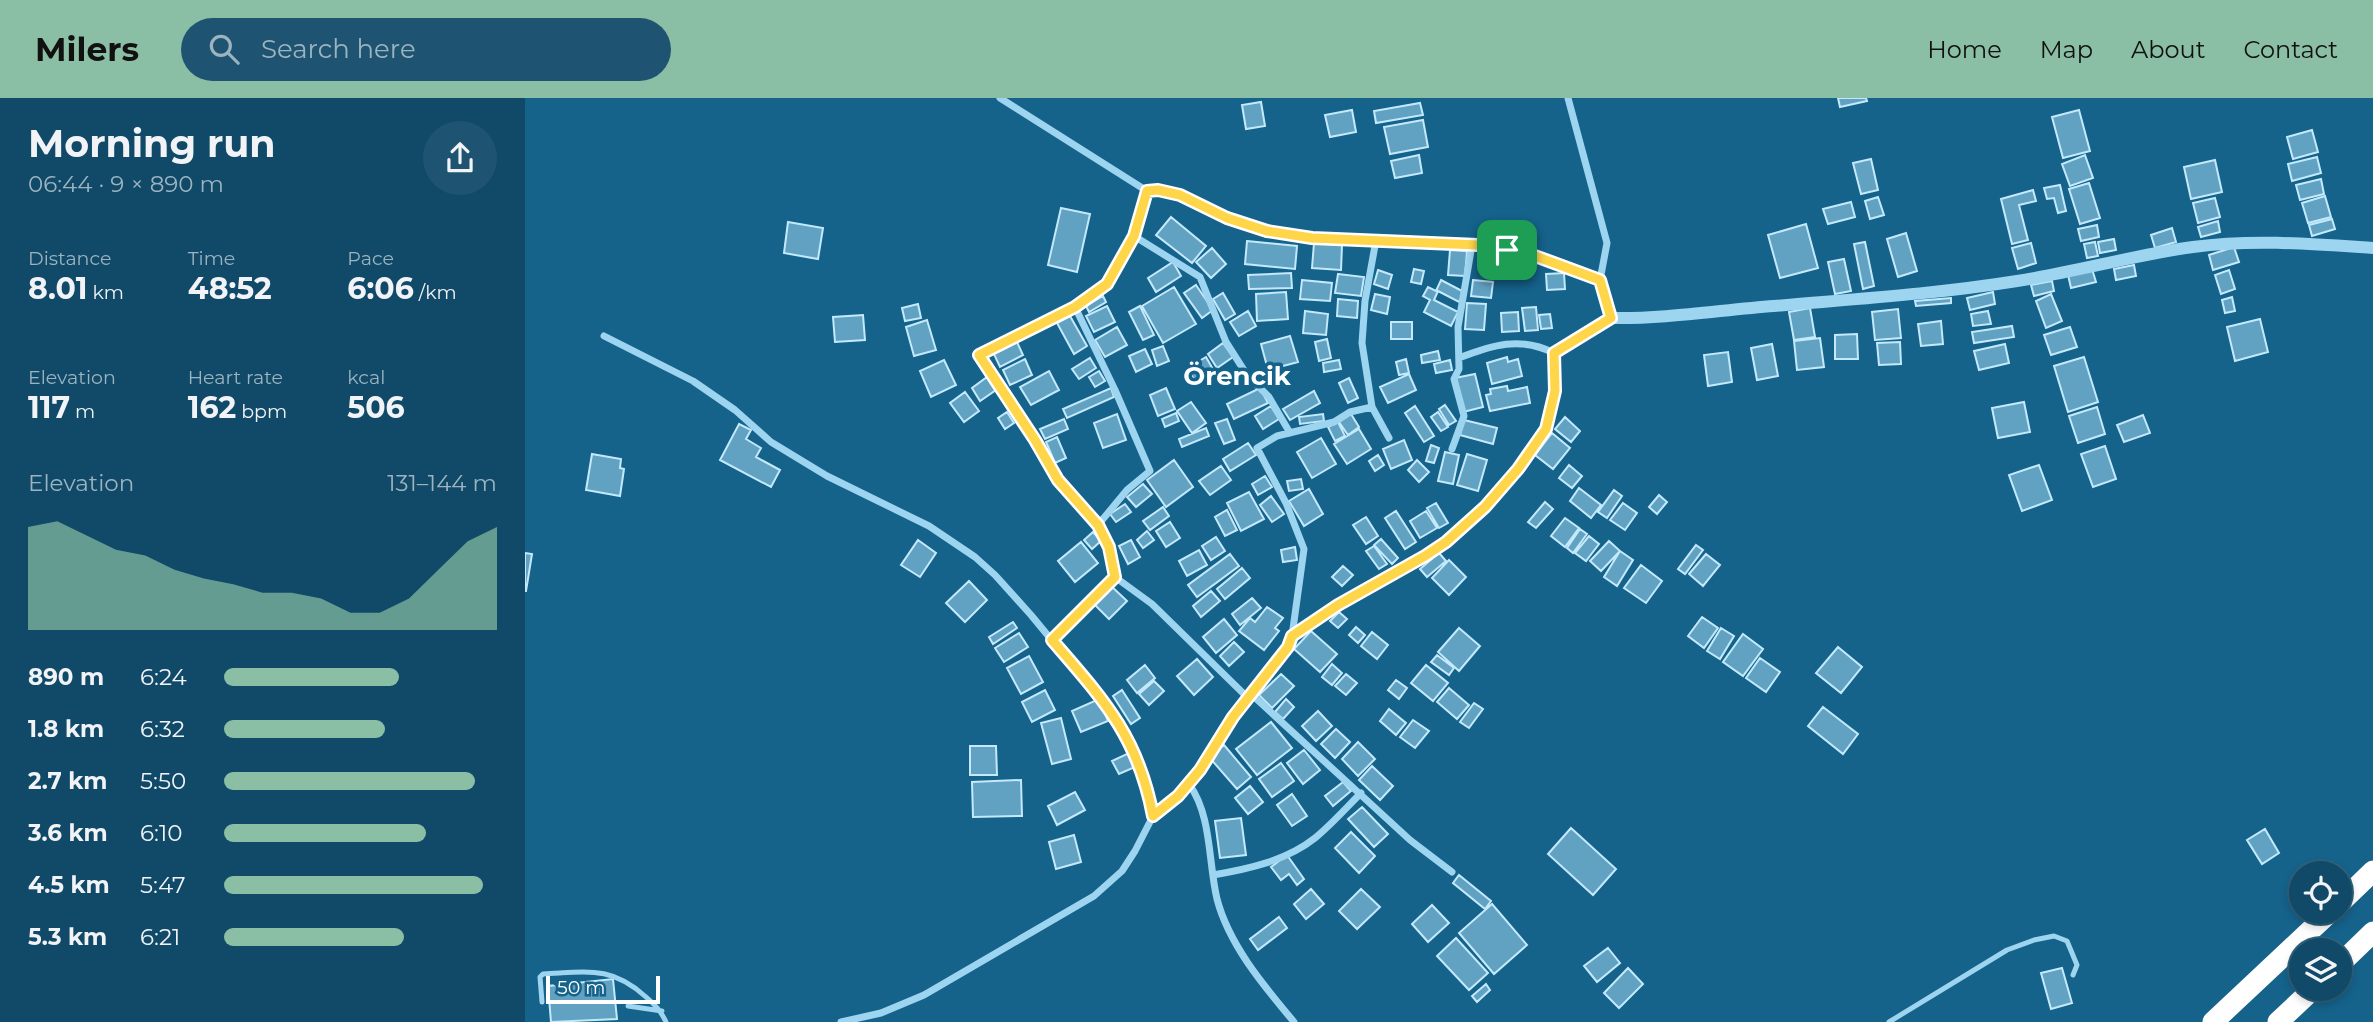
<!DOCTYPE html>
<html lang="en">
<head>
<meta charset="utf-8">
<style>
	body { margin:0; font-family:Montserrat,sans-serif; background:#1e5471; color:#f1f3f6; height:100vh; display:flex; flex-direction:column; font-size:26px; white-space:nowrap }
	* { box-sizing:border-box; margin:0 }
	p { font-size:23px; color:#9cb3c0 }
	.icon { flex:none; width:38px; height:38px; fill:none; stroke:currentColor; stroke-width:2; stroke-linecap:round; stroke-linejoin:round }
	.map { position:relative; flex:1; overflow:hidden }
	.panel { display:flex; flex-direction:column; background:#104a68; width:525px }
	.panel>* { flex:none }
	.buttons { position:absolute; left:1764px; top:763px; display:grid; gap:14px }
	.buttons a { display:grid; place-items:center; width:63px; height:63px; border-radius:50%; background:#104a68; box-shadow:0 4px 10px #0003,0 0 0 2px #30627c; font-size:35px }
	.scale { position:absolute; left:21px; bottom:18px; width:114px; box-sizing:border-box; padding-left:7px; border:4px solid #fff; border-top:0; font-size:19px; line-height:24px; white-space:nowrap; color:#fff; -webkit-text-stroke:5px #15628b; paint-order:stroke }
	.pin { position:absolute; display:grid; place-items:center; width:60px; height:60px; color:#fff; margin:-30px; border-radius:14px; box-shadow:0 4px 10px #0006 }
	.round { display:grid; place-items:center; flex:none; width:74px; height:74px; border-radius:37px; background:#1e5471 }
	.summary { display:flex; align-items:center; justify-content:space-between; height:119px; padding:0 28px }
	h1 { font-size:38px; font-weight:700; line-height:52px }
	.metrics { display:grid; grid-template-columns:repeat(3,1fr); gap:10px; height:119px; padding:7px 28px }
	.metrics div { display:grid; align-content:center }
	.metrics b { font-size:30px; font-weight:700 }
	.metrics small { font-size:19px; font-weight:400 }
	.metrics p { font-size:19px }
	.chart { height:196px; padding:14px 28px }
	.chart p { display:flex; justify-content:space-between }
	.chart svg { width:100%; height:126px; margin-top:7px; fill:#8abfa5; opacity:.7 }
	ul { padding:0 28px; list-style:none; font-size:23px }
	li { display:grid; grid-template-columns:112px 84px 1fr; align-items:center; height:52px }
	li i { height:18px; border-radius:9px; background:#8abfa5 }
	header { display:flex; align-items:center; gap:42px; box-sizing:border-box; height:98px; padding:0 35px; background:#8abfa5; color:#111 }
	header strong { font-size:33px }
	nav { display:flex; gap:38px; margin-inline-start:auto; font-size:24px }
	.search { width:490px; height:63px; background:#1e5471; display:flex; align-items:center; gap:18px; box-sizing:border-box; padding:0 24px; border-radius:38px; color:#9cb3c0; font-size:26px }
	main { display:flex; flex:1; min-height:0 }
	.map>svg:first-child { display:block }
	.building { fill:#61a1c2; stroke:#c3e9fb; stroke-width:2 }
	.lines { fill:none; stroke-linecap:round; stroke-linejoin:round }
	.service { stroke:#9dd4ef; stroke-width:5 }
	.minor { stroke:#9dd4ef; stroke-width:7 }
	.tertiary { stroke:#9dd4ef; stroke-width:12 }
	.motorway { stroke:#fff; stroke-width:21 }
	.route-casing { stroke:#fff; stroke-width:14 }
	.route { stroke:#ffd54a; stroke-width:9 }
	.labels { text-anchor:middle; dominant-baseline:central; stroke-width:7; stroke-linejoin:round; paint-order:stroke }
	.quarter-label { font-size:26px; font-weight:bold; fill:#fff; stroke:#15628b }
</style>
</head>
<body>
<header>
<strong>Milers</strong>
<div class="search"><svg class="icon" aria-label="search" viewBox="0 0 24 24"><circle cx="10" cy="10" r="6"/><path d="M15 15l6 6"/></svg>Search here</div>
<nav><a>Home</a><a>Map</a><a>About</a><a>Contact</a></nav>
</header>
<main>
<section class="panel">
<div class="summary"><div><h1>Morning run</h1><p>06:44 · 9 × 890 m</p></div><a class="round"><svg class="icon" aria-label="share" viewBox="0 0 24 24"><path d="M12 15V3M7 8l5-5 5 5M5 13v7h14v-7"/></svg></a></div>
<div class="metrics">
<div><p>Distance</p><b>8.01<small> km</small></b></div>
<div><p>Time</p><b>48:52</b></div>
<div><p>Pace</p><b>6:06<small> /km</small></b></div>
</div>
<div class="metrics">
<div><p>Elevation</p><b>117<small> m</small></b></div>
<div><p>Heart rate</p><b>162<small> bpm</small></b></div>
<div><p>kcal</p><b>506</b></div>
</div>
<div class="chart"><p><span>Elevation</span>131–144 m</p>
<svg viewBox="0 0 160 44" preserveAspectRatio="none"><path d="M0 44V8L10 6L20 11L30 16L40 18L50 23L60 26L70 28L80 31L90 31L100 33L110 38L120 38L130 33L140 23L150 13L160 8V44z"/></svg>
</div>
<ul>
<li><b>890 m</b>6:24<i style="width:64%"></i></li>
<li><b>1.8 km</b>6:32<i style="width:59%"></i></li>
<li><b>2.7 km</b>5:50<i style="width:92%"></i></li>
<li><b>3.6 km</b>6:10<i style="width:74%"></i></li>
<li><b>4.5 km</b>5:47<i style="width:95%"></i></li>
<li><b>5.3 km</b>6:21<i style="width:66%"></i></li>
</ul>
</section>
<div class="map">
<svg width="1848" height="924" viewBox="0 0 1848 924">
	<rect width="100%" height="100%" fill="#15628b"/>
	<path class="building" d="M1313 0H1341L1342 3 1315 9Z
		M736 4 740 28 721 31 717 7Z
		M895 5 898 17 851 25 849 13Z
		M827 12 831 34 805 39 800 17Z
		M1554 12 1565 53 1538 60 1527 19Z
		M898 22 903 49 865 56 859 29Z
		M1787 32 1793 54 1768 61 1762 39Z
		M894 57 897 75 870 80 866 63Z
		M1560 57 1568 80 1545 88 1537 66Z
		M1792 59 1796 75 1767 83 1763 66Z
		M1346 61 1353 92 1336 96 1328 65Z
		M1690 62 1697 94 1666 101 1659 69Z
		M1796 81 1799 96 1775 102 1771 87Z
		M1564 85 1575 120 1555 126 1544 91Z
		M1535 87 1541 113 1533 115 1529 100 1522 101 1519 90Z
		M1508 92 1511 103 1494 107 1503 142 1487 146 1476 101Z
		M1800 98 1806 119 1783 125 1777 105Z
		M1353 99 1359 117 1345 121 1340 103Z
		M1690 100 1695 119 1673 125 1668 105Z
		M1326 104 1330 119 1303 126 1298 111Z
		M536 110 565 116 552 174 523 167Z
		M646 119 681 148 667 165 631 137Z
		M1807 121 1810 131 1787 138 1784 127Z
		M1693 123 1695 134 1676 139 1673 129Z
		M263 124 298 130 293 161 259 155Z
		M1281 126 1293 170 1255 180 1243 137Z
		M1572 127 1574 139 1556 143 1553 131Z
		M1647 130 1651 144 1630 150 1626 137Z
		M1381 135 1392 173 1373 179 1362 141Z
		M1589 141 1591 152 1575 155 1573 144Z
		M722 143 772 148 770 171 720 166Z
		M1340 144 1349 188 1338 191 1329 146Z
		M1570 144 1573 158 1562 160 1559 146Z
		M789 145 817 147 816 172 787 170Z
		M1506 145 1511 165 1493 171 1487 150Z
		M1709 149 1714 164 1688 172 1684 157Z
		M687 150 701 166 686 180 671 164Z
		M925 152 942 153 940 178 923 177Z
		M1319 161 1326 193 1310 196 1303 164Z
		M648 164 656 178 631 194 623 180Z
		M1609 167 1611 178 1591 182 1589 171Z
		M889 171 899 173 896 186 886 184Z
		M1567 171 1571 184 1546 190 1543 177Z
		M853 172 867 177 863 191 849 186Z
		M1704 172 1710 191 1696 196 1690 177Z
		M766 175 767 190 724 191 723 177Z
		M1039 175 1040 191 1022 192 1021 176Z
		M813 176 839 179 836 198 810 195Z
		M777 182 807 185 805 203 775 201Z
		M916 182 939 194 934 204 913 193 909 202 933 214 926 228 899 214 905 202 898 198 903 189 911 193Z
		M948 182 968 184 966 200 946 198Z
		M1527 183 1529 193 1509 198 1506 187Z
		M671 187 688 212 677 220 659 195Z
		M649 189 671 226 638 245 617 208Z
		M761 194 763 221 732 223 731 196Z
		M1468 194 1470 206 1445 212 1442 200Z
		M698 195 710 216 700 222 688 201Z
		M850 196 865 199 862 216 846 212Z
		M1526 196 1537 223 1521 230 1511 203Z
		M578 198 581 204 564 214 561 208Z
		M1707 199 1710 213 1700 215 1697 202Z
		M1426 200V205L1391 208 1390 203Z
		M813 201 833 203 832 220 812 218Z
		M942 205 961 206 959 232 940 231Z
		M393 206 396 220 380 223 377 210Z
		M582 208 590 224 569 234 561 218Z
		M615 208 629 237 618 242 604 214Z
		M1011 209 1013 232 1000 233 997 210Z
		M1285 210 1290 239 1269 242 1264 214Z
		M1373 211 1376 240 1350 242 1347 214Z
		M723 213 731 228 714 238 705 224Z
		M780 213 803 216 801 237 778 235Z
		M1463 213 1466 226 1448 228 1446 216Z
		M993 214 994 233 977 234 976 215Z
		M1025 216 1027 230 1016 231 1014 217Z
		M338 217 340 242 310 244 308 219Z
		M545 218 562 248 549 256 532 225Z
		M1735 221 1743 254 1710 263 1702 229Z
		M402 222 411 252 389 258 381 229Z
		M1416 223 1418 246 1396 248 1393 226Z
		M866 224H887V241H866Z
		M1487 228 1489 239 1449 245 1447 234Z
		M592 229 602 247 580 259 570 242Z
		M1545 229 1552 249 1526 257 1519 237Z
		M1332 236 1333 261H1310V237Z
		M765 238 773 264 743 272 736 246Z
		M1295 240 1299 269 1272 272 1269 243Z
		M802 241 806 260 794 263 790 244Z
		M491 242 498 257 475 269 468 254Z
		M1375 244 1376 266 1354 267 1352 245Z
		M698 245 708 259 692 270 683 256Z
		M1247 246 1253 278 1232 282 1226 250Z
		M1480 246 1484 265 1454 272 1449 253Z
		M638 248 644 263 632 268 627 252Z
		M620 251 627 266 611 274 604 258Z
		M913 253 915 262 897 265 896 257Z
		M1203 254 1207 284 1183 288 1179 257Z
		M681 259 689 273 670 283 662 270Z
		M982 259 983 264 993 261 997 278 967 286 962 265Z
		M1559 259 1573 304 1543 314 1529 268Z
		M565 260 571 270 554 281 547 271Z
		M500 261 507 277 485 287 478 272Z
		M881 261 884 275 874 277 871 264Z
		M419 262 431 287 406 299 395 273Z
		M814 262 816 271 799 274 798 265Z
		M925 262 927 272 911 275 909 266Z
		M524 273 534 292 506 307 495 289Z
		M574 273 580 283 570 289 564 279Z
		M884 276 891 292 863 305 855 289Z
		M950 276 958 309 938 314 930 280Z
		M462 279 471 292 455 303 447 290Z
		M824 280 833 300 823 305 814 285Z
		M982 288 983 293 1002 289 1005 305 965 313 961 297 966 296 965 291Z
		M586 290 589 299 542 320 538 311Z
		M641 290 650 311 633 318 625 297Z
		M735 290 743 305 709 321 702 306Z
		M789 293 795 305 765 322 758 311Z
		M440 294 454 313 439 324 425 305Z
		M666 304 681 325 667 335 652 313Z
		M1499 304 1505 334 1473 340 1467 310Z
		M920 307 931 323 924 327 914 311Z
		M746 308 754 321 738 331 730 318Z
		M890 308 909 338 899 344 880 315Z
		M1572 309 1580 336 1553 345 1544 318Z
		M482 314 489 325 480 331 473 320Z
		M913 314 923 329 916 333 906 319Z
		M651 315 654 323 640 329 637 321Z
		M592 316 601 342 578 350 569 325Z
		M798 316 799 323 775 326 774 319Z
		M826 316 834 329 823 337 814 324Z
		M1618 317 1625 335 1599 344 1592 327Z
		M1040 319 1055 333 1046 344 1030 331Z
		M539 321 543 331 520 341 515 331Z
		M702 321 710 342 699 346 690 325Z
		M939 322 972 330 968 346 935 337Z
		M813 324 820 338 810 343 803 329Z
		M214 326 226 332 221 341 236 350 231 359 255 372 246 389 195 362Z
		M681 330 684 338 657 349 654 341Z
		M834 331 846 351 822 366 809 346Z
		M1027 335 1045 350 1028 371 1010 357Z
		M532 339 541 360 530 365 521 344Z
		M796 340 811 366 787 380 772 354Z
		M879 342 887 362 866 371 858 351Z
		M723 345 731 357 705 373 698 361Z
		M906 347 914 350 909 365 901 363Z
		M1580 348 1591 381 1568 389 1556 356Z
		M920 354 934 357 928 386 913 383Z
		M67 356 96 361 95 370 99 371 95 398 61 392Z
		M942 356 962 362 953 393 932 387Z
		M853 357 859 367 850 373 844 363Z
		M649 362 668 389 641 409 622 382Z
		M892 362 904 374 894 384 883 372Z
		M1044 367 1057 378 1047 390 1034 380Z
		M1514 367 1527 402 1497 413 1484 377Z
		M696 368 706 382 685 397 674 383Z
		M740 378 747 389 733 397 727 386Z
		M776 381 778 391 764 393 762 383Z
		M618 386 627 396 611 409 602 399Z
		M1054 390 1076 407 1066 420 1045 403Z
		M784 391 798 416 779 428 764 403Z
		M1089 392 1097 398 1082 420 1073 414Z
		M724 394 739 421 716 433 702 405Z
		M1134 397 1142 404 1132 416 1124 409Z
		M746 398 759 416 747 424 735 407Z
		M1020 404 1028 411 1011 430 1003 424Z
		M911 405 923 425 914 430 902 410Z
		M1098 405 1112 415 1100 432 1085 422Z
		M600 406 606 414 591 424 585 416Z
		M638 409 644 418 625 432 618 423Z
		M702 412 712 432 700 438 690 419Z
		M871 413 891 444 880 451 860 420Z
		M901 413 912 430 895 440 885 423Z
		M841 419 853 438 841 446 828 427Z
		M1040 420 1054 430 1040 449 1026 438Z
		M645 424 655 440 641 449 631 433Z
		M1055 431 1062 436 1048 455 1042 450Z
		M622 433 629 442 618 450 612 442Z
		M568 434 576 443 567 451 559 442Z
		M1064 438 1074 446 1061 463 1050 455Z
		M691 439 700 453 686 462 677 448Z
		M856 441 873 460 867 466 849 447Z
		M393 442 411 455 395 479 376 467Z
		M606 442 615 459 603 466 594 448Z
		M1084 443 1095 453 1076 473 1065 463Z
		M556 444 573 465 550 484 533 463Z
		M1171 447 1178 452 1160 476 1153 471Z
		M849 448 862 466 854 471 841 453Z
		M770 449 772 462 758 464 756 452Z
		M674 452 682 467 662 478 654 463Z
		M1095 453 1108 462 1092 488 1079 479Z
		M0 455 7 456 1 493H0Z
		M914 455 921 463 902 479 895 471Z
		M705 456 714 468 672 499 663 487Z
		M1181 456 1195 467 1178 488 1164 476Z
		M924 462 941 479 924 497 907 480Z
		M1116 467 1137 483 1121 505 1099 490Z
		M818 468 828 477 817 488 807 479Z
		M717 470 725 480 700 501 692 491Z
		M444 483 462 502 440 524 421 505Z
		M584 486 602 503 584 521 567 504Z
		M686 493 695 503 676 519 668 508Z
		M727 500 736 510 715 527 707 516Z
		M742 509 758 520 750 530 754 533 739 552 714 533 725 520 730 524Z
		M814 514 822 521 813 530 805 523Z
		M1177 519 1193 530 1179 550 1163 538Z
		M699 521 712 537 691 555 678 539Z
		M488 524 492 530 468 546 464 539Z
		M831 529 840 537 833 545 824 537Z
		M934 530 955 548 934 573 913 554Z
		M1196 530 1209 538 1195 561 1182 553Z
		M786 533 812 556 795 574 769 551Z
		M847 534 863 547 852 561 836 548Z
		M494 535 503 549 479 564 470 550Z
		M1218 536 1238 551 1218 578 1198 564Z
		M709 544 719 554 704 568 695 558Z
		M1313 549 1337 569 1316 595 1291 575Z
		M912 557 929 570 924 577 906 564Z
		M504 558 518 584 496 596 482 570Z
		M1235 560 1255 574 1241 594 1221 580Z
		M672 561 688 579 669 597 652 578Z
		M807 566 817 575 807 587 797 579Z
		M620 567 630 580 612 595 602 582Z
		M901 567 923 585 908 603 886 585Z
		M756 576 769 588 747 610 734 597Z
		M821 576 832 585 821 597 810 588Z
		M871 582 882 590 874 601 863 592Z
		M629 583 639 593 624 607 614 596Z
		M924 590 944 607 932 621 912 604Z
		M520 592 530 612 507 624 497 604Z
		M597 592 615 620 606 626 588 598Z
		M574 601 583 623 556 634 547 613Z
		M761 601 769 609 758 621 750 614Z
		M949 605 958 611 944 630 935 624Z
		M1298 609 1333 636 1318 656 1283 628Z
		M864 611 881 625 871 637 855 623Z
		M793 613 807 628 791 643 777 628Z
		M536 620 546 661 527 666 516 625Z
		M888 622 904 633 890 650 875 639Z
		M746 624 767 650 732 677 711 651Z
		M811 631 825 644 810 660 796 646Z
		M833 644 850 661 833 678 817 661Z
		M699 647 726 679 712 691 684 659Z
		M445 648H471L472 677H445Z
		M779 652 795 672 778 686 762 665Z
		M604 655 610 669 594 676 587 663Z
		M756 665 769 683 747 699 734 681Z
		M847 668 868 688 855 702 834 682Z
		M496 682 497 718 448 719 447 684Z
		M818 684 826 693 808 708 800 698Z
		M725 688 738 704 723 716 710 700Z
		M550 694 560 712 532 727 523 708Z
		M767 696 782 718 767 728 752 707Z
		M837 709 863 736 849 749 823 721Z
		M716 720 721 757 695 760 690 723Z
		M1046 730 1091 771 1068 797 1023 756Z
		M1740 731 1754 755 1737 766 1722 742Z
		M826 734 850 758 834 775 810 750Z
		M549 737 556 764 531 771 524 744Z
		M762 757 779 781 772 787 764 776 756 782 746 769Z
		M934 777 966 803 960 811 928 785Z
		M786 791 799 806 781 821 769 806Z
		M836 791 855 809 832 831 814 813Z
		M967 806 1002 847 969 876 934 835Z
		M907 807 924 825 903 844 887 826Z
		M754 819 762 830 733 852 725 841Z
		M931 840 963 875 944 892 912 858Z
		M1083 850 1095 865 1072 884 1059 868Z
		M1103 870 1118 886 1094 910 1079 895Z
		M1537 870 1547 905 1526 911 1516 875Z
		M88 881 92 921 26 924 23 888Z
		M961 886 965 892 952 904 947 898Z"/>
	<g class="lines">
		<path class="service" d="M17 904 15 879 18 876C61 874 86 867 121 899 130 907 136 913 141 924
			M103 908 137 913
			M1364 924 1482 852 1509 842 1529 838 1542 843 1552 867 1548 877"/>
		<path class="minor" d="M475 0 622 93H644L655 97 702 120 742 133 787 140 953 147 1010 158 1075 182 1086 220 1029 255
			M1043 0 1082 145 1075 182
			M622 93 609 138 582 186 550 209 454 257 533 382 573 427 584 449 590 479 627 506 722 599
			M609 138 675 179 701 244 722 277 744 299 765 335
			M851 142 840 203 837 245 847 309 864 340
			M550 209 590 292 625 373 602 392 573 427
			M79 238 168 283 210 312 246 344 302 378 404 428 450 459 470 477 506 517 591 620 614 665 628 718
			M934 260C967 247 995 238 1029 255
			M927 351 939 318 929 281 934 271 933 229 947 147
			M767 538 779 451 761 405 732 350 752 338 809 324 825 314 847 309
			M527 542 590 479
			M725 595 885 742 927 774
			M664 686C687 718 683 763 692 801 704 847 739 888 769 924
			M688 777C723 771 761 763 790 740 806 727 821 710 836 695
			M316 924 356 915 399 897 569 798 597 773 610 753 628 718 653 698 675 672 708 619 763 549 767 538 813 507 900 458 921 444 960 409 993 371 1021 331 1030 294 1029 255"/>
		<path class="tertiary" d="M1086 220C1141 221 1195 212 1249 208 1330 201 1411 196 1492 183 1551 174 1609 157 1668 149 1729 141 1788 146 1848 150"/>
		<path class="motorway" d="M1815 805 1848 773
			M1815 866 1848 834
			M1688 924 1805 814
			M1753 924 1788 891"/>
	</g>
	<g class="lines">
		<defs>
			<path id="route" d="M633 92 655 97 702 120 742 133 787 140 953 147 1010 158 1075 182 1086 220 1029 255 1030 293 1021 331 993 371 960 409 921 444 900 458 813 507 767 538 763 549 708 619 675 672 653 698 628 718C613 638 578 601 527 542L590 479 584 449 573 427 533 382 510 342 454 257 550 209 582 186 609 138 622 93Z"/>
		</defs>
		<use href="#route" class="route-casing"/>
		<use href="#route" class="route"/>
	</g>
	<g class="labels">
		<g class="quarter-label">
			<text x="712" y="278">Örencik</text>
		</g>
	</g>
</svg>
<div class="buttons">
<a><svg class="icon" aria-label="locate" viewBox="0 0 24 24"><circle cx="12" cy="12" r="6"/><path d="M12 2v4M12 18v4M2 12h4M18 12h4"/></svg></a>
<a><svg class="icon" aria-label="layers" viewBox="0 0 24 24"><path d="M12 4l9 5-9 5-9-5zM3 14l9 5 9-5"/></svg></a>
</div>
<div class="scale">50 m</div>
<div class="pin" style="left:982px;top:152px;background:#1e9e55"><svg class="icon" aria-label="arrive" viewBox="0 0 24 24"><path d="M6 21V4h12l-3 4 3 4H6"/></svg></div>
</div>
</main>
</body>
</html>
